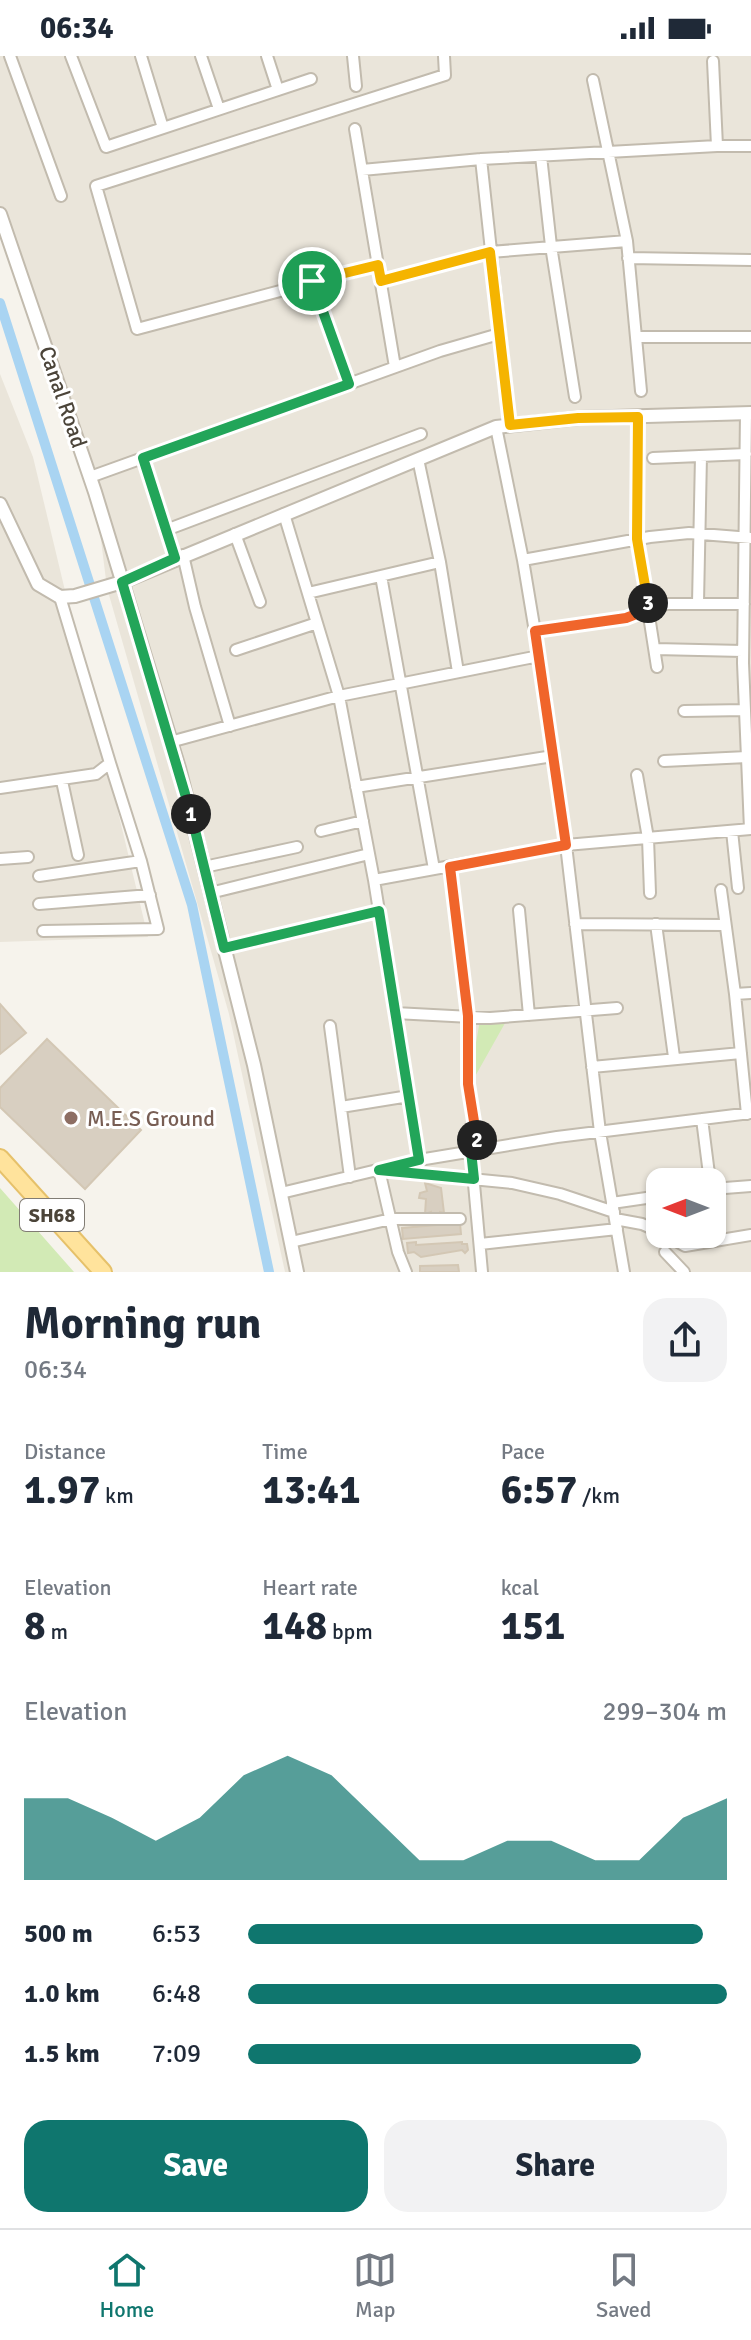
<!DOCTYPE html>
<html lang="en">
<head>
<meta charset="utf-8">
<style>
	body { margin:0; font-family:Signika,sans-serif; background:#f2f2f3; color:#1f2937; height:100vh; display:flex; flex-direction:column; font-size:30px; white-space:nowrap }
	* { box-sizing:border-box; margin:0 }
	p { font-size:26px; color:#747a83 }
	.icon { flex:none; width:44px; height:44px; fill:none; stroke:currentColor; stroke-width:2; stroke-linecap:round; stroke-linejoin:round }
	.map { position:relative; height:1216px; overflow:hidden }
	.panel { display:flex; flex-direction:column; background:#fff; flex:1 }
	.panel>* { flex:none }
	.needle { width:52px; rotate:270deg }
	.tools { position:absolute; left:646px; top:1112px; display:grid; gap:16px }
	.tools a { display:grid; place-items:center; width:80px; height:80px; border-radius:16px; background:#fff; box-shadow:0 2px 6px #0004; font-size:40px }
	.pin { position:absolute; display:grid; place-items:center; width:68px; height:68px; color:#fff; margin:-34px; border:4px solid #fff; border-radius:50%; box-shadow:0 2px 8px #0007 }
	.km { position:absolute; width:40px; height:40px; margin:-20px; border-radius:50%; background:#222; color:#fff; font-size:22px; line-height:40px; text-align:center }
	.round { display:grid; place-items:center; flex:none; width:84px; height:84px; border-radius:24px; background:#f2f2f3 }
	.headline { display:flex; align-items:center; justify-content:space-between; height:136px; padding:0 24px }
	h1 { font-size:44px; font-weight:800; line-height:60px }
	.metrics { display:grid; grid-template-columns:repeat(3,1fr); gap:12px; height:136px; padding:8px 24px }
	.metrics div { display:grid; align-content:center }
	.metrics b { font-size:40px; font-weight:800 }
	.metrics small { font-size:22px; font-weight:400 }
	.metrics p { font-size:22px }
	.chart { height:224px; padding:16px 24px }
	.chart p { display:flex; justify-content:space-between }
	.chart svg { width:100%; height:144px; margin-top:8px; fill:#0f766e; opacity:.7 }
	.cta { display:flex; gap:16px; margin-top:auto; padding:16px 24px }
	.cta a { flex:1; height:92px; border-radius:24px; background:#0f766e; color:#fff; font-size:32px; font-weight:800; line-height:92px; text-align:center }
	.cta a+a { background:#f2f2f3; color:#1f2937 }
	ul { padding:0 24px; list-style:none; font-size:26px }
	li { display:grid; grid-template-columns:128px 96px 1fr; align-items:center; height:60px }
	li i { height:20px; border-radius:10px; background:#0f766e }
	.status { display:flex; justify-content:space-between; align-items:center; height:56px; padding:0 40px; background:#fff; direction:ltr }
	.status svg { height:22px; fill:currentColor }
	.tab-bar { display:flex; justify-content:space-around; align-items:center; height:112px; border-top:2px solid #e0e1e3; background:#fff; font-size:22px; color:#747a83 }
	.tab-bar a { display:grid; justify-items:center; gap:4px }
	.tab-bar .current { color:#0f766e }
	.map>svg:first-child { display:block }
	.residential { fill:#eae5da; fill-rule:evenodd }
	.green { fill:#d2eab5 }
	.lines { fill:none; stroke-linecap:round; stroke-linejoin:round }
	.canal { stroke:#a9d4f2; stroke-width:10 }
	.building { fill:#d8cfc1; stroke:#d3c7b4; stroke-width:2 }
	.minor-casing { stroke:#c2bbae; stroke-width:14 }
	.tertiary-casing { stroke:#c2bbae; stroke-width:16 }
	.primary-casing { stroke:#e6c16a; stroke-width:20 }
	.minor { stroke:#fff; stroke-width:10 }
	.tertiary { stroke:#fff; stroke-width:12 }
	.primary { stroke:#ffe39c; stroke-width:16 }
	.split-1-casing { stroke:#fff; stroke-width:16 }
	.split-2-casing { stroke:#fff; stroke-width:16 }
	.split-3-casing { stroke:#fff; stroke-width:16 }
	.split-4-casing { stroke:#fff; stroke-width:16 }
	.split-1 { stroke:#22a559; stroke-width:10 }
	.split-2 { stroke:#22a559; stroke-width:10 }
	.split-3 { stroke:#f0652b; stroke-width:10 }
	.split-4 { stroke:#f5b400; stroke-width:10 }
	.education-dot { fill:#8d6e63; stroke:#fff; stroke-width:3 }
	.labels { text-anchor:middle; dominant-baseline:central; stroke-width:6; stroke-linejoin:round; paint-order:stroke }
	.shield { fill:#fff; stroke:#817c74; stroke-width:2 }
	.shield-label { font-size:20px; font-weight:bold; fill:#4b4439 }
	.street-label { font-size:22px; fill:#4b4439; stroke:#fff }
	.education-label { font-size:22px; fill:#785e54; stroke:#fff; text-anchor:start }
</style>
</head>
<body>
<div class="status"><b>06:34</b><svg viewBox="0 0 49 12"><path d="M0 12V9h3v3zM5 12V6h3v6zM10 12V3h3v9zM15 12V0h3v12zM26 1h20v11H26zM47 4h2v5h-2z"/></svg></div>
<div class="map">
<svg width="751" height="1216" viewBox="0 0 751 1216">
	<rect width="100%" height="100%" fill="#f6f3ec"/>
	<path class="residential" d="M0 0H751V1216H285L229 958 107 532 95 436 0 158ZM660 1126H712V1178H660Z
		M0 318 33 401 148 881 0 886Z"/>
	<path class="green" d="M509 960 468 1033 480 964Z
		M0 1132 74 1216H0Z"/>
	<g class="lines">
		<path class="canal" d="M0 247 192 849 269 1216"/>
	</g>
	<path class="building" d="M0 948 26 977 0 998Z
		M47 983 141 1074 85 1133 0 1051V1032Z
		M425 1127 441 1132 444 1157 440 1156V1161L431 1160V1156L425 1158 426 1143 419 1142 420 1137 427 1135Z
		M460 1167 461 1178 403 1183 402 1172Z
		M416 1186V1189L462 1186V1188H467L468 1194 465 1197 462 1194 421 1201 414 1196 408 1197 407 1187Z
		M458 1209 459 1216H420V1210Z"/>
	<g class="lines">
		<defs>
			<path id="minor" d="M10 0 61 140
				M71 0 106 91 311 23
				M141 0 163 72
				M201 0 219 53
				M267 0 278 34
				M353 0 356 30
				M713 5 717 90
				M593 24 627 185 641 335
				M355 73 395 311
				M541 100 551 190 575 341
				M481 103 510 369
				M362 114 481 103 717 90H751
				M628 202 751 204
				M378 209 137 273 96 130 445 19 444 0
				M312 225 349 328
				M381 225 490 196 627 185
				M636 281H751
				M746 357 743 607 750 773
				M638 361 637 483 657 611
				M496 371 523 504 650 481 689 477 751 482
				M143 402 175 502
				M653 402 746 398
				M418 403 440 506 458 616
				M90 421 440 295 499 278
				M166 474 421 378
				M235 478 260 546
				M183 499 195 551 230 670
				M381 520 434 813
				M308 537 440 506
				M698 547 701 400
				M535 575 626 562 667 548H744
				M655 593 743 595
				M236 594 317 567
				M684 655 745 654
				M170 686 339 640 284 458
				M664 705 747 701
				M637 719 648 782 650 837
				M62 725 78 799
				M356 731 553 700
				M0 732 96 718 110 707 60 541
				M321 775 363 765
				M732 775 738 832
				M0 803 28 801
				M204 811 297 791
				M450 811 468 960V1028L479 1094
				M39 820 141 805
				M374 824 566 789 539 600
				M721 834 735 938
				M210 837 369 798
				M39 848 150 839
				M519 854 529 959
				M575 868 725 869
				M656 868 674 1001
				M43 875 158 873 141 805 110 707
				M224 892 379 855
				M395 957 490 962 617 952
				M330 970 350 1121
				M592 1011 741 997
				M341 1051 409 1040
				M747 1058 735 938 751 937
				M702 1063 710 1126
				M471 1095 482 1216
				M419 1104 374 824 339 640 539 600 523 504
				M712 1133 751 1130
				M281 1137 419 1104 557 1081 751 1057
				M612 1147 660 1140
				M615 1163 642 1168 660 1176
				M664 1178 685 1190 751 1179
				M291 1186 391 1163H460
				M480 1188 617 1173
				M665 1196 684 1216
				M406 1216 398 1196 379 1114 512 1127 560 1138 614 1156
				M624 1216 600 1076 566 789 751 773"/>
			<path id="tertiary" d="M0 158 95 436 179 712 254 1009 297 1216
				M0 448 38 528 60 541 75 540 122 526 496 371 578 362 751 357"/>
			<path id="primary" d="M0 1102 103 1216"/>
		</defs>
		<use href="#minor" class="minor-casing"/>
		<use href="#tertiary" class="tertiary-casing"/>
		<use href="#primary" class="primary-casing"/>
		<use href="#minor" class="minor"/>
		<use href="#tertiary" class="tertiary"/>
		<use href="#primary" class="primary"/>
	</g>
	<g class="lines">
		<defs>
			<path id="split-1" d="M191 758 122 526 175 502 143 402 349 328 312 225"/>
			<path id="split-2" d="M191 758 224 892 379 855 419 1104 379 1114 474 1123 471 1095 479 1094 477 1084"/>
			<path id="split-3" d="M477 1084 468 1028V960L450 811 566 789 535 575 626 562 649 553 648 547"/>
			<path id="split-4" d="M312 225 378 209 381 225 490 196 510 369 578 362 638 361 637 483 648 547"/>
		</defs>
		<use href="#split-1" class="split-1-casing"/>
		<use href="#split-2" class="split-2-casing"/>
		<use href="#split-3" class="split-3-casing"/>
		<use href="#split-4" class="split-4-casing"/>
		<use href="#split-1" class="split-1"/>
		<use href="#split-2" class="split-2"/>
		<use href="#split-3" class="split-3"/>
		<use href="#split-4" class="split-4"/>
	</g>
	<circle class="education-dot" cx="71" cy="1062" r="8"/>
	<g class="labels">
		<rect class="shield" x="20" y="1143" width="64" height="32" rx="6"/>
		<g class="shield-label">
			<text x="52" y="1159">SH68</text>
		</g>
		<g class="street-label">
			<text transform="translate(63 341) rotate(71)">Canal Road</text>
		</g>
		<g class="education-label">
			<text x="87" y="1062">M.E.S Ground</text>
		</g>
	</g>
</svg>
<div class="tools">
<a><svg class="needle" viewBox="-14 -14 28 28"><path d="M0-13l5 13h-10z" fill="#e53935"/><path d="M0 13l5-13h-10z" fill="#747a83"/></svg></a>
</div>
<div class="pin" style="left:312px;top:225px;background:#1e9e55"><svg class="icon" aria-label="arrive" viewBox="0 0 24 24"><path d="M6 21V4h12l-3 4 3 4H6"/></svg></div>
<b class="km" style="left:191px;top:758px">1</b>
<b class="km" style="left:477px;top:1084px">2</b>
<b class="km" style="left:648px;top:547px">3</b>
</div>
<section class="panel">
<div class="headline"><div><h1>Morning run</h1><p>06:34</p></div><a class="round"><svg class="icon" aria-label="share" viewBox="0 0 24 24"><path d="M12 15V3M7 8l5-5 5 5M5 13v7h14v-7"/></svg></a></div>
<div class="metrics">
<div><p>Distance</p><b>1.97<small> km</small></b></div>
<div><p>Time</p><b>13:41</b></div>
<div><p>Pace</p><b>6:57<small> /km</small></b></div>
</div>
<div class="metrics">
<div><p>Elevation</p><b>8<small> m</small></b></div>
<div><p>Heart rate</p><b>148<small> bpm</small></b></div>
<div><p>kcal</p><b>151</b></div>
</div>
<div class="chart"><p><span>Elevation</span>299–304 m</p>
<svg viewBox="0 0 160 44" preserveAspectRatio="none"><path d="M0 44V19L10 19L20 25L30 32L40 25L50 12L60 6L70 12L80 25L90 38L100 38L110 32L120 32L130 38L140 38L150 25L160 19V44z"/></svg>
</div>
<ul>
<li><b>500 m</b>6:53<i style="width:95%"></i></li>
<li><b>1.0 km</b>6:48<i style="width:100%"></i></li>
<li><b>1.5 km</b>7:09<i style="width:82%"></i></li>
</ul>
<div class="cta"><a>Save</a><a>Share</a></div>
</section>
<nav class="tab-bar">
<a class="current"><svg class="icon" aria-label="home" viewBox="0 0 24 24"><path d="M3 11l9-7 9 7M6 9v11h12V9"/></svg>Home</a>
<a><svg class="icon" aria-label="map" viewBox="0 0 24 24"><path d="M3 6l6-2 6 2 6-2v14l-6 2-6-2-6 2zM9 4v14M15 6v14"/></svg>Map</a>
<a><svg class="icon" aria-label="saved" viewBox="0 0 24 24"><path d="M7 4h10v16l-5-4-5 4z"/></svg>Saved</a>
</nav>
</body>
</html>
